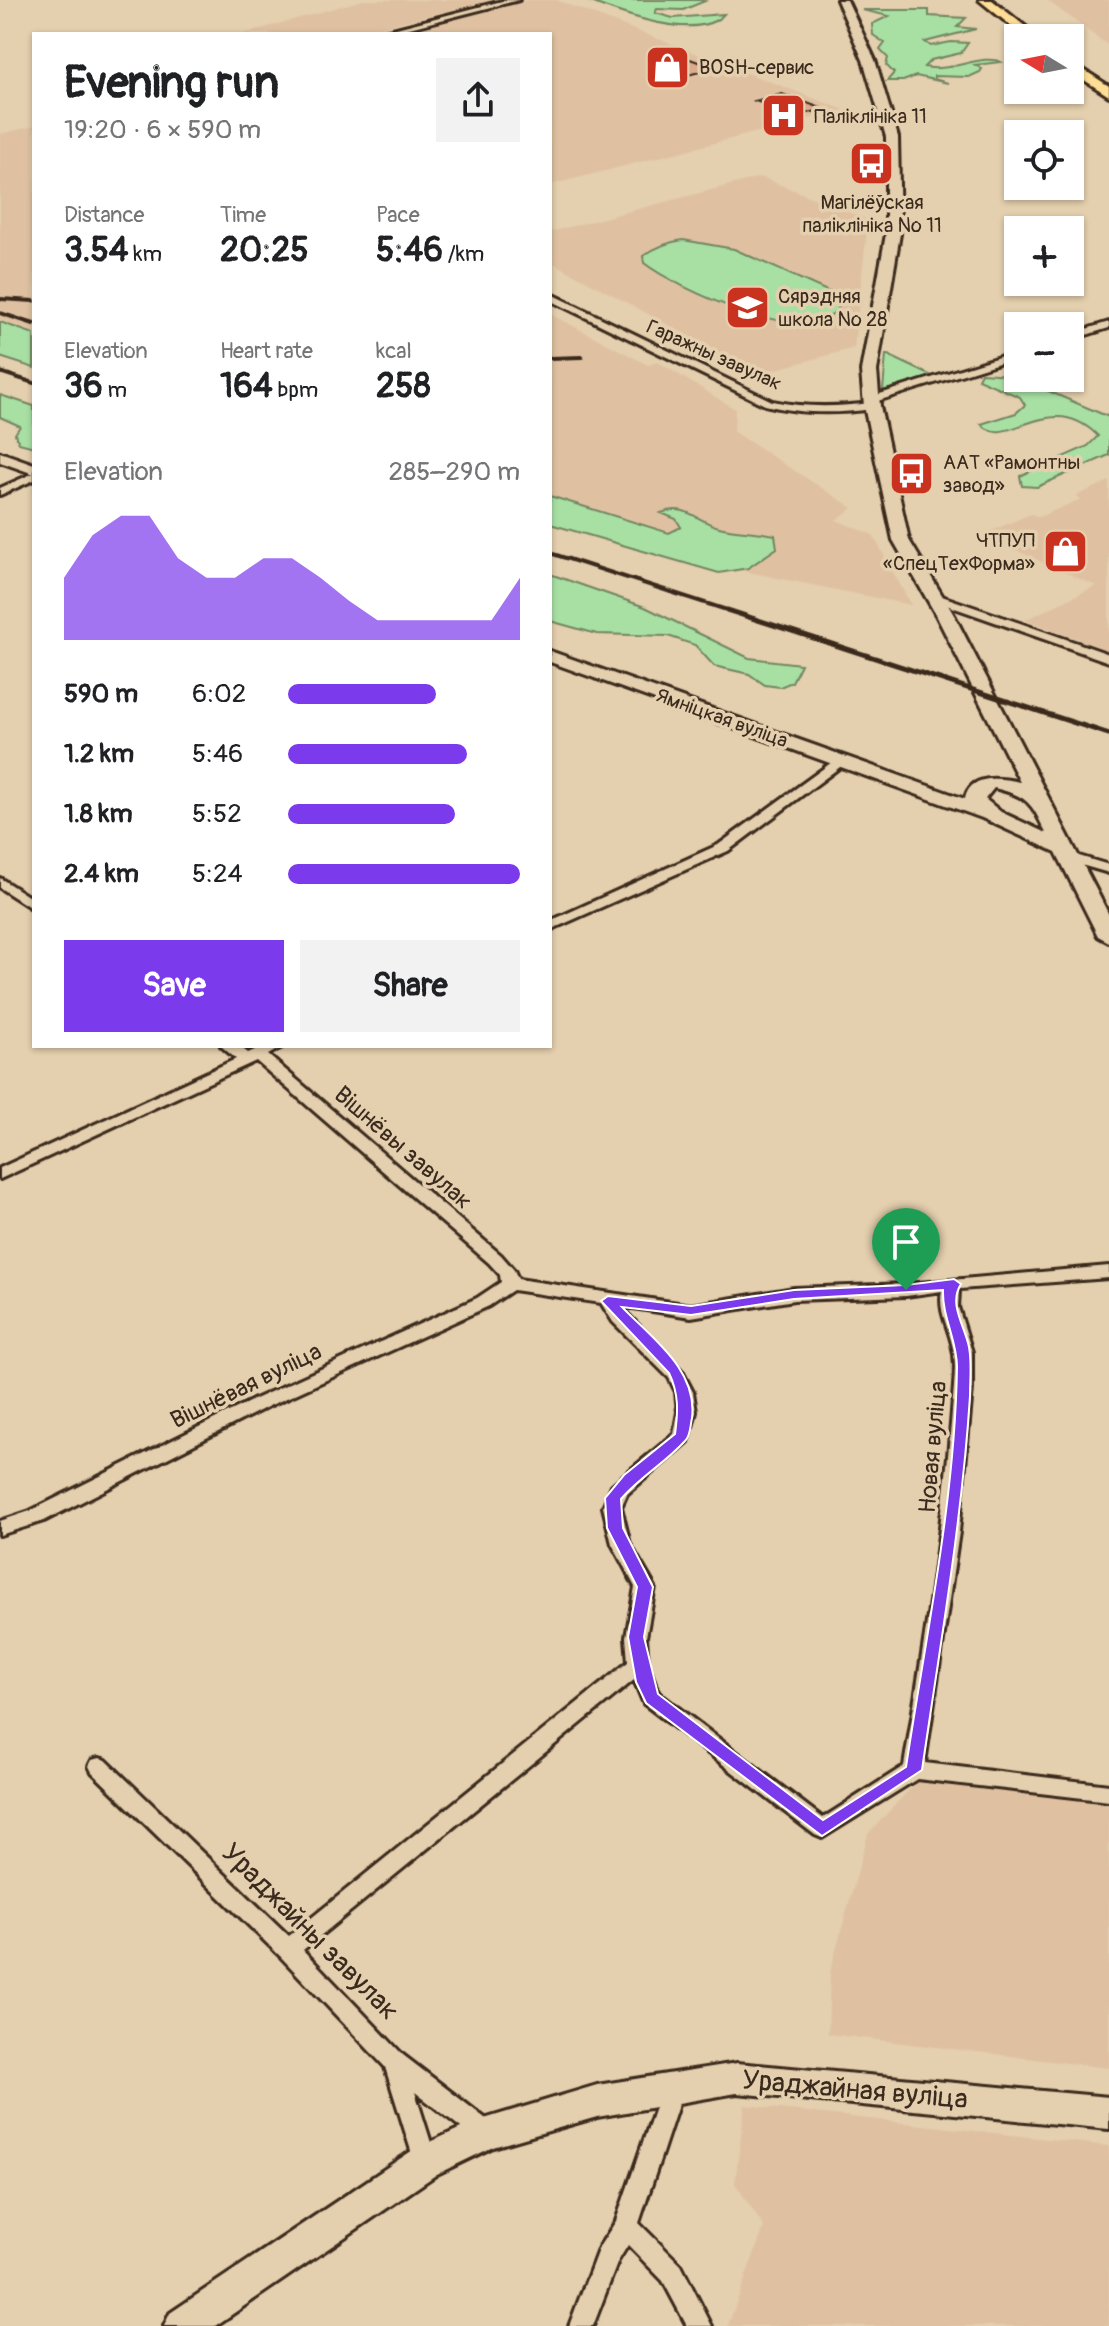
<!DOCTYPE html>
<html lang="en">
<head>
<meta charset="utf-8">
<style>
	body { margin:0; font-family:Pangolin,sans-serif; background:#f2f2f2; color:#202124; height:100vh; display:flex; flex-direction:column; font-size:30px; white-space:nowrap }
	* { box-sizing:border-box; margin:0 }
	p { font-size:26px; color:#757577 }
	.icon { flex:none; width:44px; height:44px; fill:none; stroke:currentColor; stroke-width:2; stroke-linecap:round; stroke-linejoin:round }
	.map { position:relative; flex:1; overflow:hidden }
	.side { position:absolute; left:32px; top:32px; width:520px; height:1016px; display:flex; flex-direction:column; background:#fff; border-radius:0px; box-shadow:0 2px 6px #0004 }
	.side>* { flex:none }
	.needle { width:52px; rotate:280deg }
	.fabs { position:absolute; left:1004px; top:24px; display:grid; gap:16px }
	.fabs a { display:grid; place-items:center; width:80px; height:80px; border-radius:0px; background:#fff; box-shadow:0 2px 6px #0004; font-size:40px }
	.pin { position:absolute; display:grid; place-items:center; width:68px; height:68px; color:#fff; margin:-82px -34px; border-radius:50% 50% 50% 0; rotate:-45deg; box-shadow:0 0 8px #0007 }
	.pin .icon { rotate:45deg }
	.round { display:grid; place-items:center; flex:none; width:84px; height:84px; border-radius:0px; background:#f2f2f2 }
	.headline { display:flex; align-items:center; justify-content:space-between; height:136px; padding:0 32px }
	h1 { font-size:44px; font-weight:700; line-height:60px }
	.figures { display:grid; grid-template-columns:repeat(3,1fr); gap:12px; height:136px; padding:8px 32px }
	.figures div { display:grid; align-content:center }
	.figures b { font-size:34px; font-weight:700 }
	.figures small { font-size:22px; font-weight:400 }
	.figures p { font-size:22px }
	.chart { height:224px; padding:16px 32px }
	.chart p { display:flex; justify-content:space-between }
	.chart svg { width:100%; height:144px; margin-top:8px; fill:#7c3aed; opacity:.7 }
	.button { display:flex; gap:16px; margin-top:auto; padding:16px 32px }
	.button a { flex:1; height:92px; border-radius:0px; background:#7c3aed; color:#fff; font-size:32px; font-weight:700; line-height:92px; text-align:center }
	.button a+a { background:#f2f2f2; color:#202124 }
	ul { padding:0 32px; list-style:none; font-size:26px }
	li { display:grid; grid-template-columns:128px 96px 1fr; align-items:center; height:60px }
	li i { height:20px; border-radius:10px; background:#7c3aed }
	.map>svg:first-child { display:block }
	.built { fill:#dfc1a1 }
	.green { fill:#a8e0a4; stroke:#728561; stroke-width:2 }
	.building { fill:#dcac8e; stroke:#3b2a1e; stroke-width:2 }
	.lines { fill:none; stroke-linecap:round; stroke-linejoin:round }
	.street-casing { stroke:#3b2a1e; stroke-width:6 }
	.secondary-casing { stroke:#3b2a1e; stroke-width:6 }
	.primary-casing { stroke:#3b2a1e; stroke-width:6 }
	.street { fill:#e4cfae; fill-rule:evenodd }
	.secondary { fill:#e4cfae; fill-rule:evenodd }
	.primary { fill:#fedd96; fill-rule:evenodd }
	.rail-far1 { stroke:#3b2a1e; stroke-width:4 }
	.rail { stroke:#3b2a1e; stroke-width:5 }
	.route { fill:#7c3aed; stroke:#fff; stroke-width:2; fill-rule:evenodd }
	.labels { text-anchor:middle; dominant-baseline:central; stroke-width:7; stroke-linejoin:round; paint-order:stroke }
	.far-poi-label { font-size:20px; fill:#3b2a1e; stroke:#e4cfae; text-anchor:start }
	.far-street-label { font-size:20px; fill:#3b2a1e; stroke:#e4cfae }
	.street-label { font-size:24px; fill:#3b2a1e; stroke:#e4cfae }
	.near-street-label { font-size:28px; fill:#3b2a1e; stroke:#e4cfae }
</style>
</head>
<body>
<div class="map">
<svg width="1109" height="2326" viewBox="0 0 1109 2326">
	<rect width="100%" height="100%" fill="#e4cfae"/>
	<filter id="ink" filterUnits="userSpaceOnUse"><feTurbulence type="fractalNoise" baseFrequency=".0125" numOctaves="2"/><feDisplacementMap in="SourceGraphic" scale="16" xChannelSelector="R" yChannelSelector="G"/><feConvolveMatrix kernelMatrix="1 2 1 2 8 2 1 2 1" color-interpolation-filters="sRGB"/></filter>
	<g filter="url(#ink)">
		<path class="built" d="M363 0H493L352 34H243Z
			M528 0H556L844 110 550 185V34H394Z
			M1047 0H1109V44H1106Z
			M34 126V332L0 320V134Z
			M761 177 868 220 854 348 759 374 550 261V232Z
			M550 314 648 365 658 362 735 409 734 432 853 508 836 520 873 535 911 605 738 570 550 508Z
			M1109 481V651L1025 620 1096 586 982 535 1031 514 1039 517 1081 499 1076 496Z
			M923 1775 1109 1802V2068L828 2034 830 1972 868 1834Z
			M745 2105 1109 2146V2326H728L764 2227 735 2183Z"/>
		<path class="green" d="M586 0H701L705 1 683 10 657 9 655 13 673 18 724 14C698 43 616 12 586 0Z
			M862 10H929V16L966 18 957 27 976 29 925 42 931 46 951 42 968 43 961 53 931 60 924 67C951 73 983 53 1001 62L975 65 982 69 980 72 969 77 934 76V79L948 83 916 76 903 81H887L894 73 886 65 888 58 880 50 885 43 873 35 872 24 889 16Z
			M683 240 734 249 836 295 840 305C813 354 675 287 644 263L643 256C656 247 667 242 683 240Z
			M0 322 34 334V368L0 357Z
			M886 355H888L932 376 883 391Z
			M981 373 1011 375 1109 417V455L1037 487 1022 486 1020 476 1088 446 1098 436C1049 387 1006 452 981 424L1016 413 1025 405 1020 397 978 379Z
			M0 395 34 406V447L19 443 15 434 20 426 0 417Z
			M550 496 669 533 681 527 676 519 661 513C687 503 696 521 719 527 738 532 757 531 775 535L777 548 748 568 719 573 550 524Z
			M550 574 645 607 749 658 801 664 792 682 780 687 765 685 749 674 714 666 695 645 668 636 597 634 550 621Z"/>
		<path class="building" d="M678 55 690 59 715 68 688 75 652 62Z
			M782 94 824 109 797 116 755 101Z"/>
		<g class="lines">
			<defs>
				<path id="street" d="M506 0H519L386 34H373Z
					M550 293 772 401C805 408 838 407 871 403L866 400 867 398 1018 351V357L871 403 877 406 872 409C836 414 801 414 765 405L550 300Z
					M1109 322V328L1070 340V334Z
					M34 473V480L0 495V488Z
					M936 594 1109 654V662L932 600V596Z
					M839 757 845 761 844 764 728 851 550 930V921L718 845Z
					M1069 853 1109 865V873L1064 860 1062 857Z
					M0 878 34 900V910L0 888Z
					M221 1046H239L248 1053 264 1046H284L268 1055 501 1255 514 1270 518 1279 691 1305 794 1288 906 1284 1109 1266V1278L960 1289 959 1291 958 1307 972 1352V1389L959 1532 925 1763 1109 1785V1801L917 1779 822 1838 815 1835 644 1704 634 1680 303 1950 403 2055 494 2125 498 2133 494 2141 486 2144 478 2141 415 2092 437 2162 433 2170 425 2173 417 2170 385 2067 280 1956 92 1772 89 1766 92 1760 99 1758 106 1760 289 1936 628 1662 626 1637 635 1587 612 1544 603 1507 612 1485 674 1434 678 1412 676 1392 669 1378 613 1322 601 1303 513 1290 489 1306 269 1406 44 1521 0 1535V1521L30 1511 257 1398 477 1298 501 1282 500 1275 489 1263 256 1061 0 1179V1168L236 1059ZM942 1291C938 1310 948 1326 952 1344 956 1358 955 1372 954 1386 945 1514 925 1640 904 1766L823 1818 659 1693 648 1665 646 1637 655 1587 630 1544 621 1507 627 1494 688 1442 696 1412 693 1392 682 1371 620 1306 691 1317 794 1300 906 1296Z
					M672 2080 680 2083 683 2090 639 2223 681 2265 712 2326H687L663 2281 628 2245 618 2261 593 2326H569L599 2247 616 2221 661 2090 664 2083Z"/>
				<path id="secondary" d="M837 0H847L875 60 898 137 900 234 877 371 880 406 909 540 954 615 1109 915V942L1098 936 1056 852 982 818 550 662V651L965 799C970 773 1001 778 1020 782L936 615 893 540 864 406 861 371 886 234V137L863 60ZM994 788C1028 796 1031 802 1046 833L1001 812 985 799Z
					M0 452 34 464V474L0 462Z
					M737 2063 1109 2097V2129L737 2093 597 2117 493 2147 437 2174 215 2326H164L170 2313 413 2150 474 2122 597 2085Z"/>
				<path id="primary" d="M979 0H992L1040 38H1026Z
					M1070 61 1109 86V96L1070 71Z"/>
			</defs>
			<use href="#street" class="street-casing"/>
			<use href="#secondary" class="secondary-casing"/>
			<use href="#primary" class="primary-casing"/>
			<use href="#street" class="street"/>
			<use href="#secondary" class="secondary"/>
			<use href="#primary" class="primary"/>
			<path class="rail-far1" d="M0 299 34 301
				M0 313 34 324
				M550 358 582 357
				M0 372 34 383
				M550 553 733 612"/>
			<path class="rail" d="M727 610 1109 734"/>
		</g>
	</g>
	<path class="route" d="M954 1279 961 1284C948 1304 965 1326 969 1347 972 1363 970 1379 970 1396 962 1521 940 1646 922 1770L822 1836 646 1703 636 1682 628 1637 637 1587 607 1528 605 1498 624 1475 675 1434C678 1412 679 1394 669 1373L601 1301 608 1296 691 1306 794 1290 906 1285ZM943 1290C942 1317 957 1340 957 1367 955 1500 926 1635 906 1767L823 1820 658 1694 644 1637 653 1587 623 1528 621 1499C640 1477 665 1463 685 1441 691 1435 690 1426 692 1418 698 1370 652 1338 622 1307L691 1315 794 1299Z"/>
	<defs>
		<symbol id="shop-square" viewBox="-11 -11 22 22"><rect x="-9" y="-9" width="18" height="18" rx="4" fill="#c8321e" stroke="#e4cfae"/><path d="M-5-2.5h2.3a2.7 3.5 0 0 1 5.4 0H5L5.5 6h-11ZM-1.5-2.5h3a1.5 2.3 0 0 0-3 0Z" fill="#fff"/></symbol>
		<symbol id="hospital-square" viewBox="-11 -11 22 22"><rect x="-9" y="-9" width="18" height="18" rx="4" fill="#c8321e" stroke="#e4cfae"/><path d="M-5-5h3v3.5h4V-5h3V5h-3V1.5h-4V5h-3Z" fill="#fff"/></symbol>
		<symbol id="bus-square" viewBox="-11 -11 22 22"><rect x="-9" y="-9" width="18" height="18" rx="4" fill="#c8321e" stroke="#e4cfae"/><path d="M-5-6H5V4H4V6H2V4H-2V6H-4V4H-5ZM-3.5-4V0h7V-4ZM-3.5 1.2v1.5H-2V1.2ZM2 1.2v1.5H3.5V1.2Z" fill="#fff"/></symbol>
		<symbol id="school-square" viewBox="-11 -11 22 22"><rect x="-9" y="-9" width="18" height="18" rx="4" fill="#c8321e" stroke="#e4cfae"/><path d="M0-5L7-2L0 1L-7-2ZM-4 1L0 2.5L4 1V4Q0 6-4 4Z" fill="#fff"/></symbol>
	</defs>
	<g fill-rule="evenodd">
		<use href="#shop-square" x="642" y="42" width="51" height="51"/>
		<use href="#hospital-square" x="758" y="90" width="51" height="51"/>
		<use href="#bus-square" x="846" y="138" width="51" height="51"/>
		<use href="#school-square" x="722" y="282" width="51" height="51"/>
		<use href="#bus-square" x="886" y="448" width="51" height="51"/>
		<use href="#shop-square" x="1040" y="526" width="51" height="51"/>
	</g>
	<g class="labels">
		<g class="far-poi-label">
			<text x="699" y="67">BOSH-сервис</text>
			<text x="814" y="116">Паліклініка 11</text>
			<text x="872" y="202" text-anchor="middle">Магілёўская<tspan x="872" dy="23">паліклініка № 11</tspan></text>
			<text x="778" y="296">Сярэдняя<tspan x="778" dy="23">школа № 28</tspan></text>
			<text x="943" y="462">ААТ «Рамонтны<tspan x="943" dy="23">завод»</tspan></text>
			<text x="1035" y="540" text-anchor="end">ЧТПУП<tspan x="1035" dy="23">«СпецТехФорма»</tspan></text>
		</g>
		<g class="far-street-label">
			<text transform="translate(714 355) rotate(24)">Гаражны завулак</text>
			<text transform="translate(722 718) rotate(20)">Ямніцкая вуліца</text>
		</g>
		<g class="street-label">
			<text transform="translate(403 1148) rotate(41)">Вішнёвы завулак</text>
			<text transform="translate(246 1386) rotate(-26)">Вішнёвая вуліца</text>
			<text transform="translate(933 1447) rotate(-85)">Новая вуліца</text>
		</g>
		<g class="near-street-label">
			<text transform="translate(310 1932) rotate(45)">Ураджайны завулак</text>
			<text transform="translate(855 2090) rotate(5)">Ураджайная вуліца</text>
		</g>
	</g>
</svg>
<div class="fabs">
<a><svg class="needle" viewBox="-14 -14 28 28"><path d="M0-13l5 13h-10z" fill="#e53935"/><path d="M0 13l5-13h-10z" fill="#757577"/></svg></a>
<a><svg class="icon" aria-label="locate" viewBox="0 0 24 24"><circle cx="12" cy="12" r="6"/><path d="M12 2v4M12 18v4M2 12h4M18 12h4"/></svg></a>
<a>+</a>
<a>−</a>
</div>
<div class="pin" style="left:906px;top:1290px;background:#1e9e55"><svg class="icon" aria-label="arrive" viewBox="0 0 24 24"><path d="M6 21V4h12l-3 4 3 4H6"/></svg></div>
<section class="side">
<div class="headline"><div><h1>Evening run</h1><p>19:20 · 6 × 590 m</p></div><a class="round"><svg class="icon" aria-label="share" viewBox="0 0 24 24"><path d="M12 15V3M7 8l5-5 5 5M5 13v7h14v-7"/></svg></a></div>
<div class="figures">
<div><p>Distance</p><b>3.54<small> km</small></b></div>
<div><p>Time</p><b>20:25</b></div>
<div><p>Pace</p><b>5:46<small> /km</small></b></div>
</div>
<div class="figures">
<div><p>Elevation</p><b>36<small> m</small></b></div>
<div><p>Heart rate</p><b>164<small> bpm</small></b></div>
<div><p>kcal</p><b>258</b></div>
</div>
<div class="chart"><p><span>Elevation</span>285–290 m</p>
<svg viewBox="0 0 160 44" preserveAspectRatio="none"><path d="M0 44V25L10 12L20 6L30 6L40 19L50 25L60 25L70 19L80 19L90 25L100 32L110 38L120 38L130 38L140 38L150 38L160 25V44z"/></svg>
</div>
<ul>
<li><b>590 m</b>6:02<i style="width:64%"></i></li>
<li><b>1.2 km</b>5:46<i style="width:77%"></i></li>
<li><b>1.8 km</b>5:52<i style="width:72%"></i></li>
<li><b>2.4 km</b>5:24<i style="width:100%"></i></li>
</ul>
<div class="button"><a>Save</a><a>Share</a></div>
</section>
</div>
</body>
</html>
